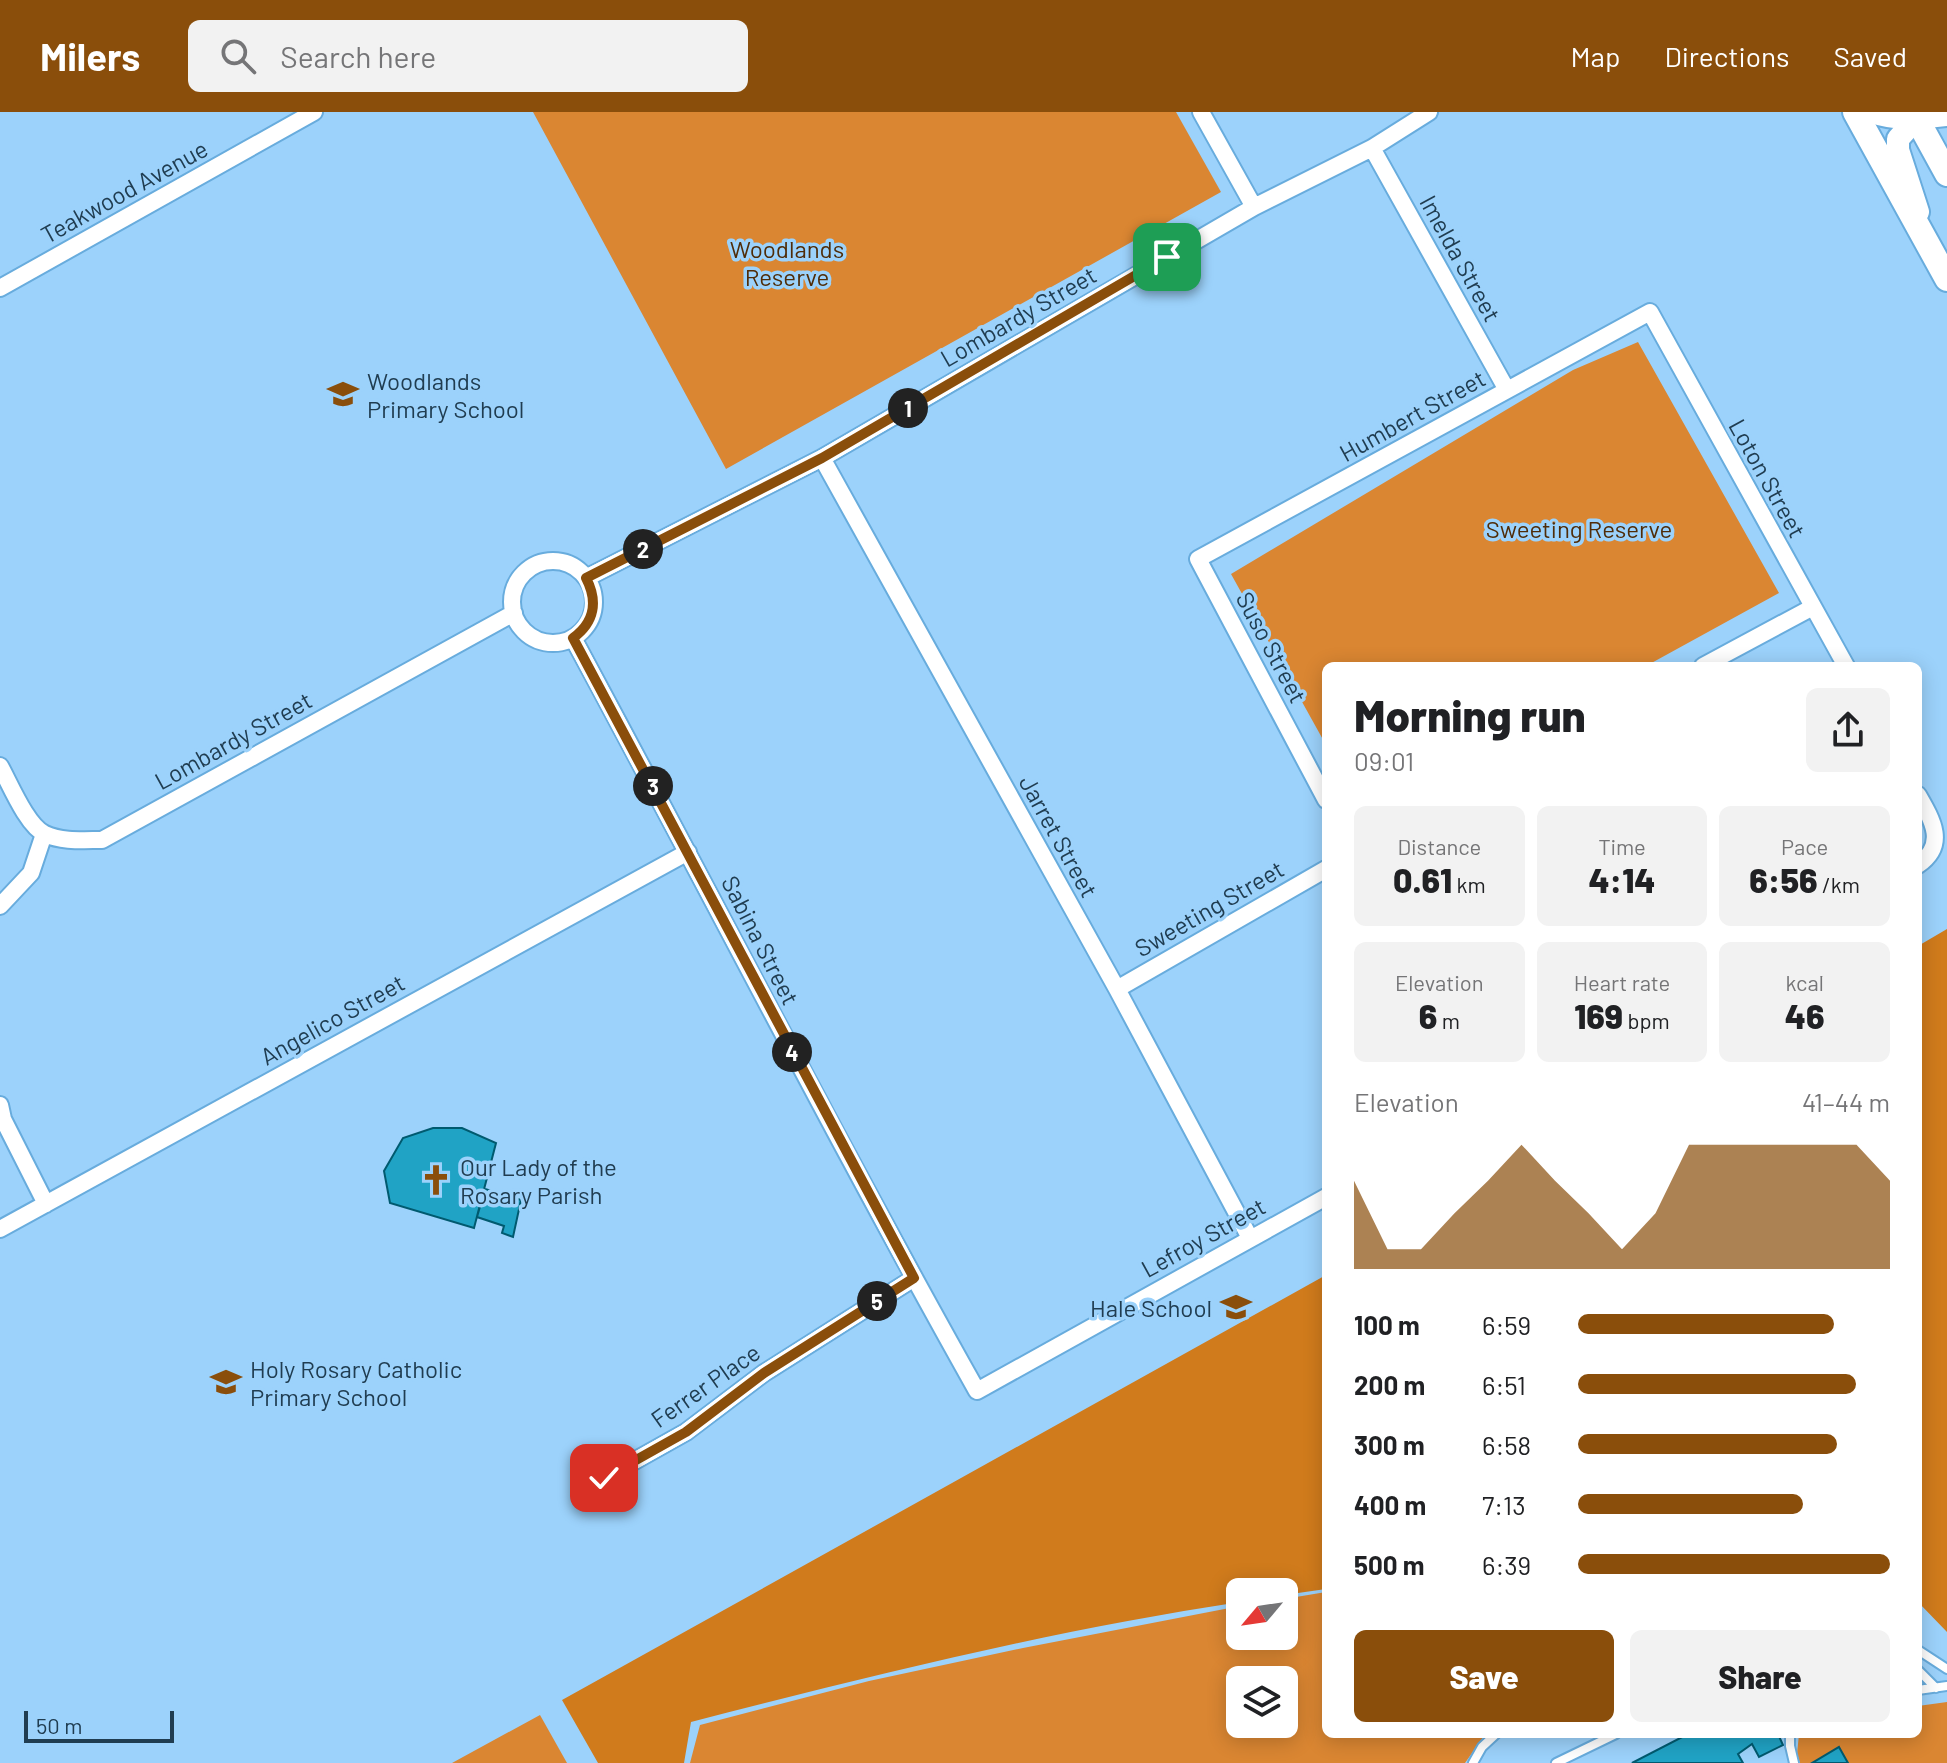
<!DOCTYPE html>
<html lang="en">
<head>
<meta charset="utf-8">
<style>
	body { margin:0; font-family:Barlow,sans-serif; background:#f2f2f2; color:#202124; height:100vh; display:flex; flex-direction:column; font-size:30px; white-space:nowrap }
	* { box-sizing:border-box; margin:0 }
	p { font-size:26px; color:#757577 }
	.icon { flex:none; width:44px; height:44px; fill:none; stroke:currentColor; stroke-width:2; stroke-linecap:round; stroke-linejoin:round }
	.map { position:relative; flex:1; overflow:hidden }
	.side { position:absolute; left:1322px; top:550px; width:600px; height:1076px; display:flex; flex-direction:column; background:#fff; border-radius:12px; box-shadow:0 4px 20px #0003 }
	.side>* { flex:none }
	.needle { width:52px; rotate:241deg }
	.controls { position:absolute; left:1226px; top:1466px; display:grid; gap:16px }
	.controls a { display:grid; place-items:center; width:72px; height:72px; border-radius:12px; background:#fff; box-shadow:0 4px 20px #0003; font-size:40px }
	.scale { position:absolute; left:24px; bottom:20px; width:150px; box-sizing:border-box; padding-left:8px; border:4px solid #203d51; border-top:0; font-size:22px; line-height:28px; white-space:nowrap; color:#203d51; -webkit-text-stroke:6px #9cd2fb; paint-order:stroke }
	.pin { position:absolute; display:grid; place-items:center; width:68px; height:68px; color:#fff; margin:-34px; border-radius:16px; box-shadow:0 4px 12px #0006 }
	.km { position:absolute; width:40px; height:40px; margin:-20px; border-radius:50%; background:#222; color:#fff; font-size:22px; line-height:40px; text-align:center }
	.round { display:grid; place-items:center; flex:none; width:84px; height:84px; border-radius:12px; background:#f2f2f2 }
	.overview { display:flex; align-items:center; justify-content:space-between; height:136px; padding:0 32px }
	h1 { font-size:44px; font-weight:800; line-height:60px }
	.stats { display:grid; grid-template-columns:repeat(3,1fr); gap:12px; height:136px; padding:8px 32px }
	.stats div { display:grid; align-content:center; border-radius:12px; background:#f2f2f2; text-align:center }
	.stats b { font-size:34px; font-weight:800 }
	.stats small { font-size:22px; font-weight:400 }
	.stats p { font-size:22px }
	.chart { height:224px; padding:16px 32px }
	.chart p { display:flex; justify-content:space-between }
	.chart svg { width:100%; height:144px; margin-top:8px; fill:#8a4e0b; opacity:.7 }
	.cta { display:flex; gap:16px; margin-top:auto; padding:16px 32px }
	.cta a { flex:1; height:92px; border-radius:12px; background:#8a4e0b; color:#fff; font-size:32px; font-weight:800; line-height:92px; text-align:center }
	.cta a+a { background:#f2f2f2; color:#202124 }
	ul { padding:0 32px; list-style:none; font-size:26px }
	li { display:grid; grid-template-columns:128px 96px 1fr; align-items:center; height:60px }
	li i { height:20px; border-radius:10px; background:#8a4e0b }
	header { display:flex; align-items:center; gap:48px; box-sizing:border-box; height:112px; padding:0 40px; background:#8a4e0b; color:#fff }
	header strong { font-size:38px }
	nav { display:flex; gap:44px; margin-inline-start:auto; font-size:28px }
	.search { width:560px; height:72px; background:#f2f2f2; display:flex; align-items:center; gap:20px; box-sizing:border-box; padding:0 28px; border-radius:12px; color:#757577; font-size:30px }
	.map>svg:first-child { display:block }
	.green { fill:#da8632; fill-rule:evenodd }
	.forest { fill:#d07b1c }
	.building { fill:#20a3c5; stroke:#005a6f; stroke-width:2 }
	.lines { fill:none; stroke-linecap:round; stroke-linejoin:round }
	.lane-casing { stroke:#68acdd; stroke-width:12 }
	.street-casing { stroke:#68acdd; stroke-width:20 }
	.secondary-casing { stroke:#68acdd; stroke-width:26 }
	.primary-casing { stroke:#68acdd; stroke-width:28 }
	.lane { stroke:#fff; stroke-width:8 }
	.street { stroke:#fff; stroke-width:16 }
	.secondary { stroke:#fff; stroke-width:22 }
	.primary { stroke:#fff; stroke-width:24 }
	.route-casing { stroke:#fff; stroke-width:16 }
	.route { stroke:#8a4e0b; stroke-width:10 }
	.labels { text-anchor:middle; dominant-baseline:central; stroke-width:7; stroke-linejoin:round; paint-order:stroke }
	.street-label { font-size:24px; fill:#203d51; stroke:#9cd2fb }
	.park-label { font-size:24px; fill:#4f2c08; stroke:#9cd2fb }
	.poi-label { font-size:24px; fill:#203d51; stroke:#9cd2fb; text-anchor:start }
</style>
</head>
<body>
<header>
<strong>Milers</strong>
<div class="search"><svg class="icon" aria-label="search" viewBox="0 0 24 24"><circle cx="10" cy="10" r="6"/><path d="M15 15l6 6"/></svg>Search here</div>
<nav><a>Map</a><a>Directions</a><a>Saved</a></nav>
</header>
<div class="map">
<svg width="1947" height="1651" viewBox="0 0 1947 1651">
	<rect width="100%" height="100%" fill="#9cd2fb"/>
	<path class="green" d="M533 0H1176L1221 80 726 357Z
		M1638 230 1779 481 1646 554H1326V633L1231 462 1573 258Z
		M1326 1480V1622H1484V1624L1465 1651H690L700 1613 869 1569 1023 1536 1240 1494V1524H1284V1487ZM1240 1568H1284V1612H1240Z
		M1947 1590V1651H1800L1797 1642 1799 1622H1918V1594Z
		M540 1603 567 1651H452Z"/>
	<path class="forest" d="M1947 817V1520L1918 1490V834Z
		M1326 1163V1477L1284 1483V1480H1240V1490C1055 1518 872 1563 691 1610L684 1651H598L562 1588Z"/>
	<path class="building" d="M433 1016H462L496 1031 474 1116 390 1091 384 1059 403 1026Z
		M485 1077 521 1088 513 1125 502 1121 504 1114 477 1105Z
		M1688 1622H1778L1783 1633 1759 1645 1752 1632 1738 1642 1743 1651H1632Z
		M1839 1635 1848 1651H1812Z"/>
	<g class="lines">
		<defs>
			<path id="lane" d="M1918 1538 1947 1557
				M1918 1558 1936 1576
				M1918 1578 1947 1574
				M1790 1622V1634L1794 1651
				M1473 1651 1482 1635 1496 1622
				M1556 1651 1616 1622"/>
			<path id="street" d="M1201 0 1254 95
				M1372 36 1507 278
				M0 176 314 0
				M822 346 1117 877 1250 1126
				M512 490a41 41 0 1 1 82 0a41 41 0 1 1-82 0Z
				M586 466 822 346 1254 95 1372 36 1429 0
				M573 526C708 776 837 1030 977 1279L1326 1085
				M1703 554 1813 495
				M0 654C10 672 27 714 45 722 62 730 84 728 102 728L514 501
				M1918 683C1933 709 1947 733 1918 753
				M1326 688 1198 447 1650 200 1846 554
				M0 794 31 761 44 722
				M1117 877 1326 757
				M0 993 3 1007 46 1092
				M0 1117 688 740
				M604 1366 686 1320 764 1261 914 1166"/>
			<path id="secondary" d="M1872 0C1897 9 1921 6 1947 3
				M1918 100 1898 38V27L1922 0"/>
			<path id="primary" d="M1855 0 1947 167
				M1913 0 1947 62"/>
		</defs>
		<use href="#lane" class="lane-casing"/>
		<use href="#street" class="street-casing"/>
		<use href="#secondary" class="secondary-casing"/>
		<use href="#primary" class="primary-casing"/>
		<use href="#lane" class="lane"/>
		<use href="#street" class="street"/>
		<use href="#secondary" class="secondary"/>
		<use href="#primary" class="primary"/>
	</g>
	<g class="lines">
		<defs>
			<path id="route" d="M604 1366 686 1320 764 1261 914 1166C799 953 688 739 573 526 595 510 598 489 586 466L822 346 1167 145"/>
		</defs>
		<use href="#route" class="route-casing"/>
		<use href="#route" class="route"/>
	</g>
	<defs>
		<symbol id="school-bare" viewBox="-9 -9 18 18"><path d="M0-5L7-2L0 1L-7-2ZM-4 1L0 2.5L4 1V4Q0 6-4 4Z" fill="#8a4e0b" stroke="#9cd2fb" stroke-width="2.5" paint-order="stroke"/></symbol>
		<symbol id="church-bare" viewBox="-9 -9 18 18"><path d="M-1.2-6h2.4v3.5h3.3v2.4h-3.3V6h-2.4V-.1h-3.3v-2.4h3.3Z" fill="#8a4e0b" stroke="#9cd2fb" stroke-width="2.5" paint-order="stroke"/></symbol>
	</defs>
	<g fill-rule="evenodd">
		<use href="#school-bare" x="321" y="260" width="44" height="44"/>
		<use href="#church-bare" x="414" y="1046" width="44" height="44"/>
		<use href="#school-bare" x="1214" y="1173" width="44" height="44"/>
		<use href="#school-bare" x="204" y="1248" width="44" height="44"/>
	</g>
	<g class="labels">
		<g class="street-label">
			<text transform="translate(124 79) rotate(-29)">Teakwood Avenue</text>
			<text transform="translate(1461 146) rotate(61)">Imelda Street</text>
			<text transform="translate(1018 204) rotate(-30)">Lombardy Street</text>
			<text transform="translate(1412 303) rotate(-29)">Humbert Street</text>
			<text transform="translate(1768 366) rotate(61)">Loton Street</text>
			<text transform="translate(1272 535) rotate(62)">Suso Street</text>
			<text transform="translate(233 628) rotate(-29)">Lombardy Street</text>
			<text transform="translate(1059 724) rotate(61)">Jarret Street</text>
			<text transform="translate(1209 796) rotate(-30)">Sweeting Street</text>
			<text transform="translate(761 828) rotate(63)">Sabina Street</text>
			<text transform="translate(332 907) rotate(-29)">Angelico Street</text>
			<text transform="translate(1203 1125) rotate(-29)">Lefroy Street</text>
			<text transform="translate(705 1273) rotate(-35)">Ferrer Place</text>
		</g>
		<g class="park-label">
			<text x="787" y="136">Woodlands<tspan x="787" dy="28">Reserve</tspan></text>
			<text x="1579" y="416">Sweeting Reserve</text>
		</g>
		<g class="poi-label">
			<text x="367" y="268">Woodlands<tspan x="367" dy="28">Primary School</tspan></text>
			<text x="460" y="1054">Our Lady of the<tspan x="460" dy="28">Rosary Parish</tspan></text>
			<text x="1212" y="1195" text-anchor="end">Hale School</text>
			<text x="250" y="1256">Holy Rosary Catholic<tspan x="250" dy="28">Primary School</tspan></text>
		</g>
	</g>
</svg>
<div class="controls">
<a><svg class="needle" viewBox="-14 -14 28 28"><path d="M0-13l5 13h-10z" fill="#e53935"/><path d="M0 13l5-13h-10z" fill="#757577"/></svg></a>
<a><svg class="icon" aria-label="layers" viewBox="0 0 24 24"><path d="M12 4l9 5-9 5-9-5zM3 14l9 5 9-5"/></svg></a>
</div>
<div class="scale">50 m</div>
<div class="pin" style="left:1167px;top:145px;background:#1e9e55"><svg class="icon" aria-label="arrive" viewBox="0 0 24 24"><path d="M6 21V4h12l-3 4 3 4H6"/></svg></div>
<div class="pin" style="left:604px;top:1366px;background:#d93025"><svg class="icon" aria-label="check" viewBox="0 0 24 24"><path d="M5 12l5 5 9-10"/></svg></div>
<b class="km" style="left:908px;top:296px">1</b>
<b class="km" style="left:643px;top:437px">2</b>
<b class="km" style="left:653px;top:674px">3</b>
<b class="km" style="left:792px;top:940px">4</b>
<b class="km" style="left:877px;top:1189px">5</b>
<section class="side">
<div class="overview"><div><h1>Morning run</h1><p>09:01</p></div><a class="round"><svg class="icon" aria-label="share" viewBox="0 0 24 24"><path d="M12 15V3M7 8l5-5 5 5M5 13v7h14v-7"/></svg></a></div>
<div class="stats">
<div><p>Distance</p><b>0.61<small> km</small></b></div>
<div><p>Time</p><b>4:14</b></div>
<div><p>Pace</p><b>6:56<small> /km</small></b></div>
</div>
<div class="stats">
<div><p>Elevation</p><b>6<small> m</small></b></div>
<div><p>Heart rate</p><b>169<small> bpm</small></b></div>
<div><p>kcal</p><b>46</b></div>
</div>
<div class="chart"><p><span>Elevation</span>41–44 m</p>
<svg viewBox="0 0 160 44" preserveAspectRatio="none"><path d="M0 44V17L10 38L20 38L30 27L40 17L50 6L60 17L70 27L80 38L90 27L100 6L110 6L120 6L130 6L140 6L150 6L160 17V44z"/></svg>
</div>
<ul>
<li><b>100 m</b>6:59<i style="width:82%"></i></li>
<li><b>200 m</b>6:51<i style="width:89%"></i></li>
<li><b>300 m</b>6:58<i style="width:83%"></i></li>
<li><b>400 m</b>7:13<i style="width:72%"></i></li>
<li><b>500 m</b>6:39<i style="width:100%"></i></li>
</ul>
<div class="cta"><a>Save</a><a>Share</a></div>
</section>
</div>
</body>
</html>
